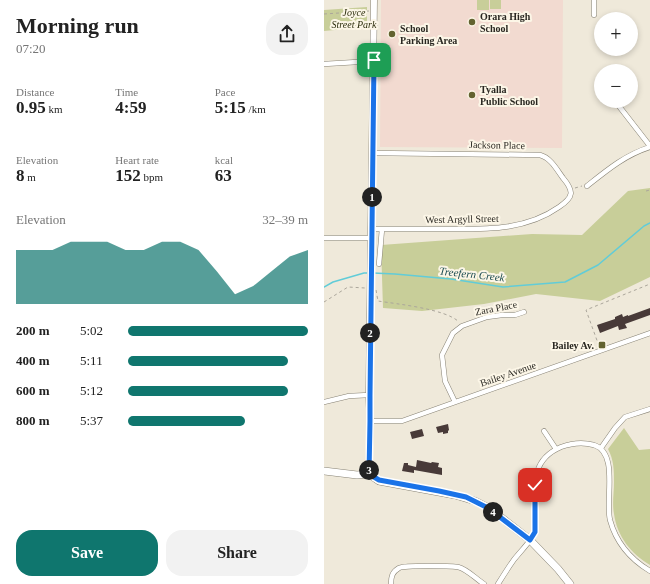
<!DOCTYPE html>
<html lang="en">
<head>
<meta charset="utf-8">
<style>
	body { margin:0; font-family:"Times New Roman",serif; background:#f2f2f2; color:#222; height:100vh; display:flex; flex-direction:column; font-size:15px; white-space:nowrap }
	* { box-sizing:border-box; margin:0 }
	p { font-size:13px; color:#767676 }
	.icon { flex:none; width:22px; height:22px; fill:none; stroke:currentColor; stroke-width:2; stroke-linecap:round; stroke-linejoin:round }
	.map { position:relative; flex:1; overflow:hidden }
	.side { display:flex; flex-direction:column; background:#fff; width:324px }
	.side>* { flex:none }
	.controls { position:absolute; left:270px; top:12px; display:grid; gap:8px }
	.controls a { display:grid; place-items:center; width:44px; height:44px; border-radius:50%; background:#fff; box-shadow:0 2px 6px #0003; font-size:20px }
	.pin { position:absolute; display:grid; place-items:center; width:34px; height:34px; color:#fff; margin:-17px; border-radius:8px; box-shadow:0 2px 6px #0006 }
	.km { position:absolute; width:20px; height:20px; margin:-10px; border-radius:50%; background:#222; color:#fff; font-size:11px; line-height:20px; text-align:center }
	.round { display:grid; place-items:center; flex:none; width:42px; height:42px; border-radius:16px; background:#f2f2f2 }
	.head { display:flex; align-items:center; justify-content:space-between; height:68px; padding:0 16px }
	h1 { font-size:22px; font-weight:600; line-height:30px }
	.metrics { display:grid; grid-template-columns:repeat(3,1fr); gap:6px; height:68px; padding:4px 16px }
	.metrics div { display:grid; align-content:center }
	.metrics b { font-size:17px; font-weight:600 }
	.metrics small { font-size:11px; font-weight:400 }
	.metrics p { font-size:11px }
	.chart { height:112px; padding:8px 16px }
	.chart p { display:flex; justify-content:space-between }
	.chart svg { width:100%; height:72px; margin-top:4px; fill:#0f766e; opacity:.7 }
	.cta { display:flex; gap:8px; margin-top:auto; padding:8px 16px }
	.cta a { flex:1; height:46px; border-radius:16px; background:#0f766e; color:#fff; font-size:16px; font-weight:600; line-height:46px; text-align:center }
	.cta a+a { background:#f2f2f2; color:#222 }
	ul { padding:0 16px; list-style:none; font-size:13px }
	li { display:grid; grid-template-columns:64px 48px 1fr; align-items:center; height:30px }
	li i { height:10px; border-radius:5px; background:#0f766e }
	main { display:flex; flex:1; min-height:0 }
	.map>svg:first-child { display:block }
	.education { fill:#f2dad0 }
	.green { fill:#c8ce99 }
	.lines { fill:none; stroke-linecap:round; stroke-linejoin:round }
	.stream { stroke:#61ccd8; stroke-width:1.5 }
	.building { fill:#483a38 }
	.minor-casing { stroke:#878274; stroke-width:5.5 }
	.tertiary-casing { stroke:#878274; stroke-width:7 }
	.secondary-casing { stroke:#878274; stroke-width:8 }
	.path { stroke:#aba69b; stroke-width:1; stroke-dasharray:3 3; stroke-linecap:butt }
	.minor { stroke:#fff; stroke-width:4.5 }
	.tertiary { stroke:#fff; stroke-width:6 }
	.secondary { stroke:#fff; stroke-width:7 }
	.route-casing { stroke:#fff; stroke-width:8 }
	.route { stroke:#1a73e8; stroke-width:5 }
	.poi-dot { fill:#636330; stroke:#fcf6e7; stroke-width:1.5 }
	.labels { text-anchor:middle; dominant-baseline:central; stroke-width:4; stroke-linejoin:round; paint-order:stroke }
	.park-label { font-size:10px; font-style:italic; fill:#2c2e0d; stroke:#fcf6e7 }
	.poi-label { font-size:10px; font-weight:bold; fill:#292721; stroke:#fcf6e7; text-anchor:start }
	.street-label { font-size:10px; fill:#292721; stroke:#fcf6e7 }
	.water-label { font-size:11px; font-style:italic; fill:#1c4c51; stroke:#fcf6e7 }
</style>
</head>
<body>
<main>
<section class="side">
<div class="head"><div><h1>Morning run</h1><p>07:20</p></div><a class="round"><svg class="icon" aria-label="share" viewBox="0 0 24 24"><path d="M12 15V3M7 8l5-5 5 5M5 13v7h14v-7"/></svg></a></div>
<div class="metrics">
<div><p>Distance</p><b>0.95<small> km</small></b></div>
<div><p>Time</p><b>4:59</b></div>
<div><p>Pace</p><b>5:15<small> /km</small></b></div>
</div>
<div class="metrics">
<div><p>Elevation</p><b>8<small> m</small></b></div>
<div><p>Heart rate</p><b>152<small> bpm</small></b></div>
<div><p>kcal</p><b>63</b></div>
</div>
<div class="chart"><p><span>Elevation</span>32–39 m</p>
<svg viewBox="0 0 160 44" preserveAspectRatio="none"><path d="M0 44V11L10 11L20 11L30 6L40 6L50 6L60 11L70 11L80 6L90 6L100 11L110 24L120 38L130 33L140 24L150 15L160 11V44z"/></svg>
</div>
<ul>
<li><b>200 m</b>5:02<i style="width:100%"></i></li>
<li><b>400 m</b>5:11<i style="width:89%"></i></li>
<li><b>600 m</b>5:12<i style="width:89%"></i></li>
<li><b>800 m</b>5:37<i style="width:65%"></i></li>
</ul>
<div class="cta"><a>Save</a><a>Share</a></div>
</section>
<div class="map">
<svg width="326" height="584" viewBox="0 0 326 584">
	<rect width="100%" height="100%" fill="#efe9da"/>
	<path class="education" d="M57 0H239L238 148 56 147Z"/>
	<path class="green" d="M153 0H165V10H153Z
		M166 0H177V9H166Z
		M43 7V27L0 31V10Z
		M326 188V277L276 301 212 294 160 304 98 311 59 308 57 245 208 234 258 235 304 191Z
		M300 428 315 450 326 449V565C307 554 293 536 290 514 288 503 290 493 290 482 290 471 290 460 284 449Z"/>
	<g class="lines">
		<path class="stream" d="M49 273 71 274 127 279 179 287 241 282 274 265 320 226 326 223
			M0 287 9 282 40 273H45"/>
	</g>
	<path class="building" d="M326 308V315L301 324 303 328 295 330 294 326 276 333 273 325 291 319V317L298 314 299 317 304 315V316Z
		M124 424 125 430 124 431V433L119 434V432L114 433 112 427Z
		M98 429 100 436 88 439 86 432Z
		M93 460 107 463 108 462 115 463 114 467 118 468V475L90 470V473L78 471 80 463H84V465L92 467Z"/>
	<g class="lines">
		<defs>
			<path id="minor" d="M270 15V0
				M0 64 50 61
				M291 101 326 146
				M263 186C283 170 301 155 326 147
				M48 229C72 229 97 229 121 229 161 229 201 231 235 207 250 197 250 191 239 178 233 170 227 158 216 155L49 153
				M0 238H47
				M55 264 58 229
				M0 402 25 396 45 395
				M131 402 121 381 118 355 129 333 138 326 163 317 178 315H191L200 312
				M46 421H78L326 333
				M220 431 232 449
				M277 448 291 428 301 417 326 409
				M67 584C67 577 68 572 75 568 81 565 126 566 134 567 143 569 152 579 160 584
				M174 584C179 576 184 568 189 561 194 554 209 539 211 532 212 527 212 520 212 514 211 486 206 460 237 447 248 443 259 442 270 445 295 453 281 499 286 520 292 542 306 559 326 571"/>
			<path id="tertiary" d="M45 474 46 421 45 395 50 0"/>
			<path id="secondary" d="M0 471 33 475 45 474 55 481 131 495 151 501 165 508 206 540 234 569 246 584"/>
		</defs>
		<use href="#minor" class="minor-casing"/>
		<use href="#tertiary" class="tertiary-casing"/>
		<use href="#secondary" class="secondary-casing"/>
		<path class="path" d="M0 14 45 11
			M251 188 258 186
			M322 191 326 190
			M52 290 54 301C73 304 122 309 135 322
			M0 302 24 287 41 288
			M275 346 262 310 326 284"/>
		<use href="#minor" class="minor"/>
		<use href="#tertiary" class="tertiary"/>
		<use href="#secondary" class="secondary"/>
	</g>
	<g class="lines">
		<defs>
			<path id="route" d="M50 60 46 396V421L45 474 55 480 115 491 142 497 164 508 206 540 211 532V485"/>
		</defs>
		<use href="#route" class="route-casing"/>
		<use href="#route" class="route"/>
	</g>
	<g class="poi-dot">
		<circle cx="148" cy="22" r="4"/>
		<circle cx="68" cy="34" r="4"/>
		<circle cx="148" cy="95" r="4"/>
		<rect x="274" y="341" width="8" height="8" rx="2"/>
	</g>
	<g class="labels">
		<g class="park-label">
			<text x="30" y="12">Joyce<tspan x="30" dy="12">Street Park</tspan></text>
		</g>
		<g class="poi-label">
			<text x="156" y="16">Orara High<tspan x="156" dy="12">School</tspan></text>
			<text x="76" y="28">School<tspan x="76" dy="12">Parking Area</tspan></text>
			<text x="156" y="89">Tyalla<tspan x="156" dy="12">Public School</tspan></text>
			<text x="270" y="345" text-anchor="end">Bailey Av.</text>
		</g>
		<g class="street-label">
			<text transform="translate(173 145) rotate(1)">Jackson Place</text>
			<text transform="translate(138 219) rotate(-1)">West Argyll Street</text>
			<text transform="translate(172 308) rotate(-11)">Zara Place</text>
			<text transform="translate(184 374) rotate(-19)">Bailey Avenue</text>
		</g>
		<g class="water-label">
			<text transform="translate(148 274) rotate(6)">Treefern Creek</text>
		</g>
	</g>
</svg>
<div class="controls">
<a>+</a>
<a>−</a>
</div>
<div class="pin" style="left:50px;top:60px;background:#1e9e55"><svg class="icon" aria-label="arrive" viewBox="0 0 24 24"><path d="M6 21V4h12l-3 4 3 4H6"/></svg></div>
<div class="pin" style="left:211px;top:485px;background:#d93025"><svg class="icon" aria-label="check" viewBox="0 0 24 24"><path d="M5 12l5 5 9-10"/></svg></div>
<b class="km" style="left:48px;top:197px">1</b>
<b class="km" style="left:46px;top:333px">2</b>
<b class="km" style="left:45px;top:470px">3</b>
<b class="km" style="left:169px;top:512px">4</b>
</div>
</main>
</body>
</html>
